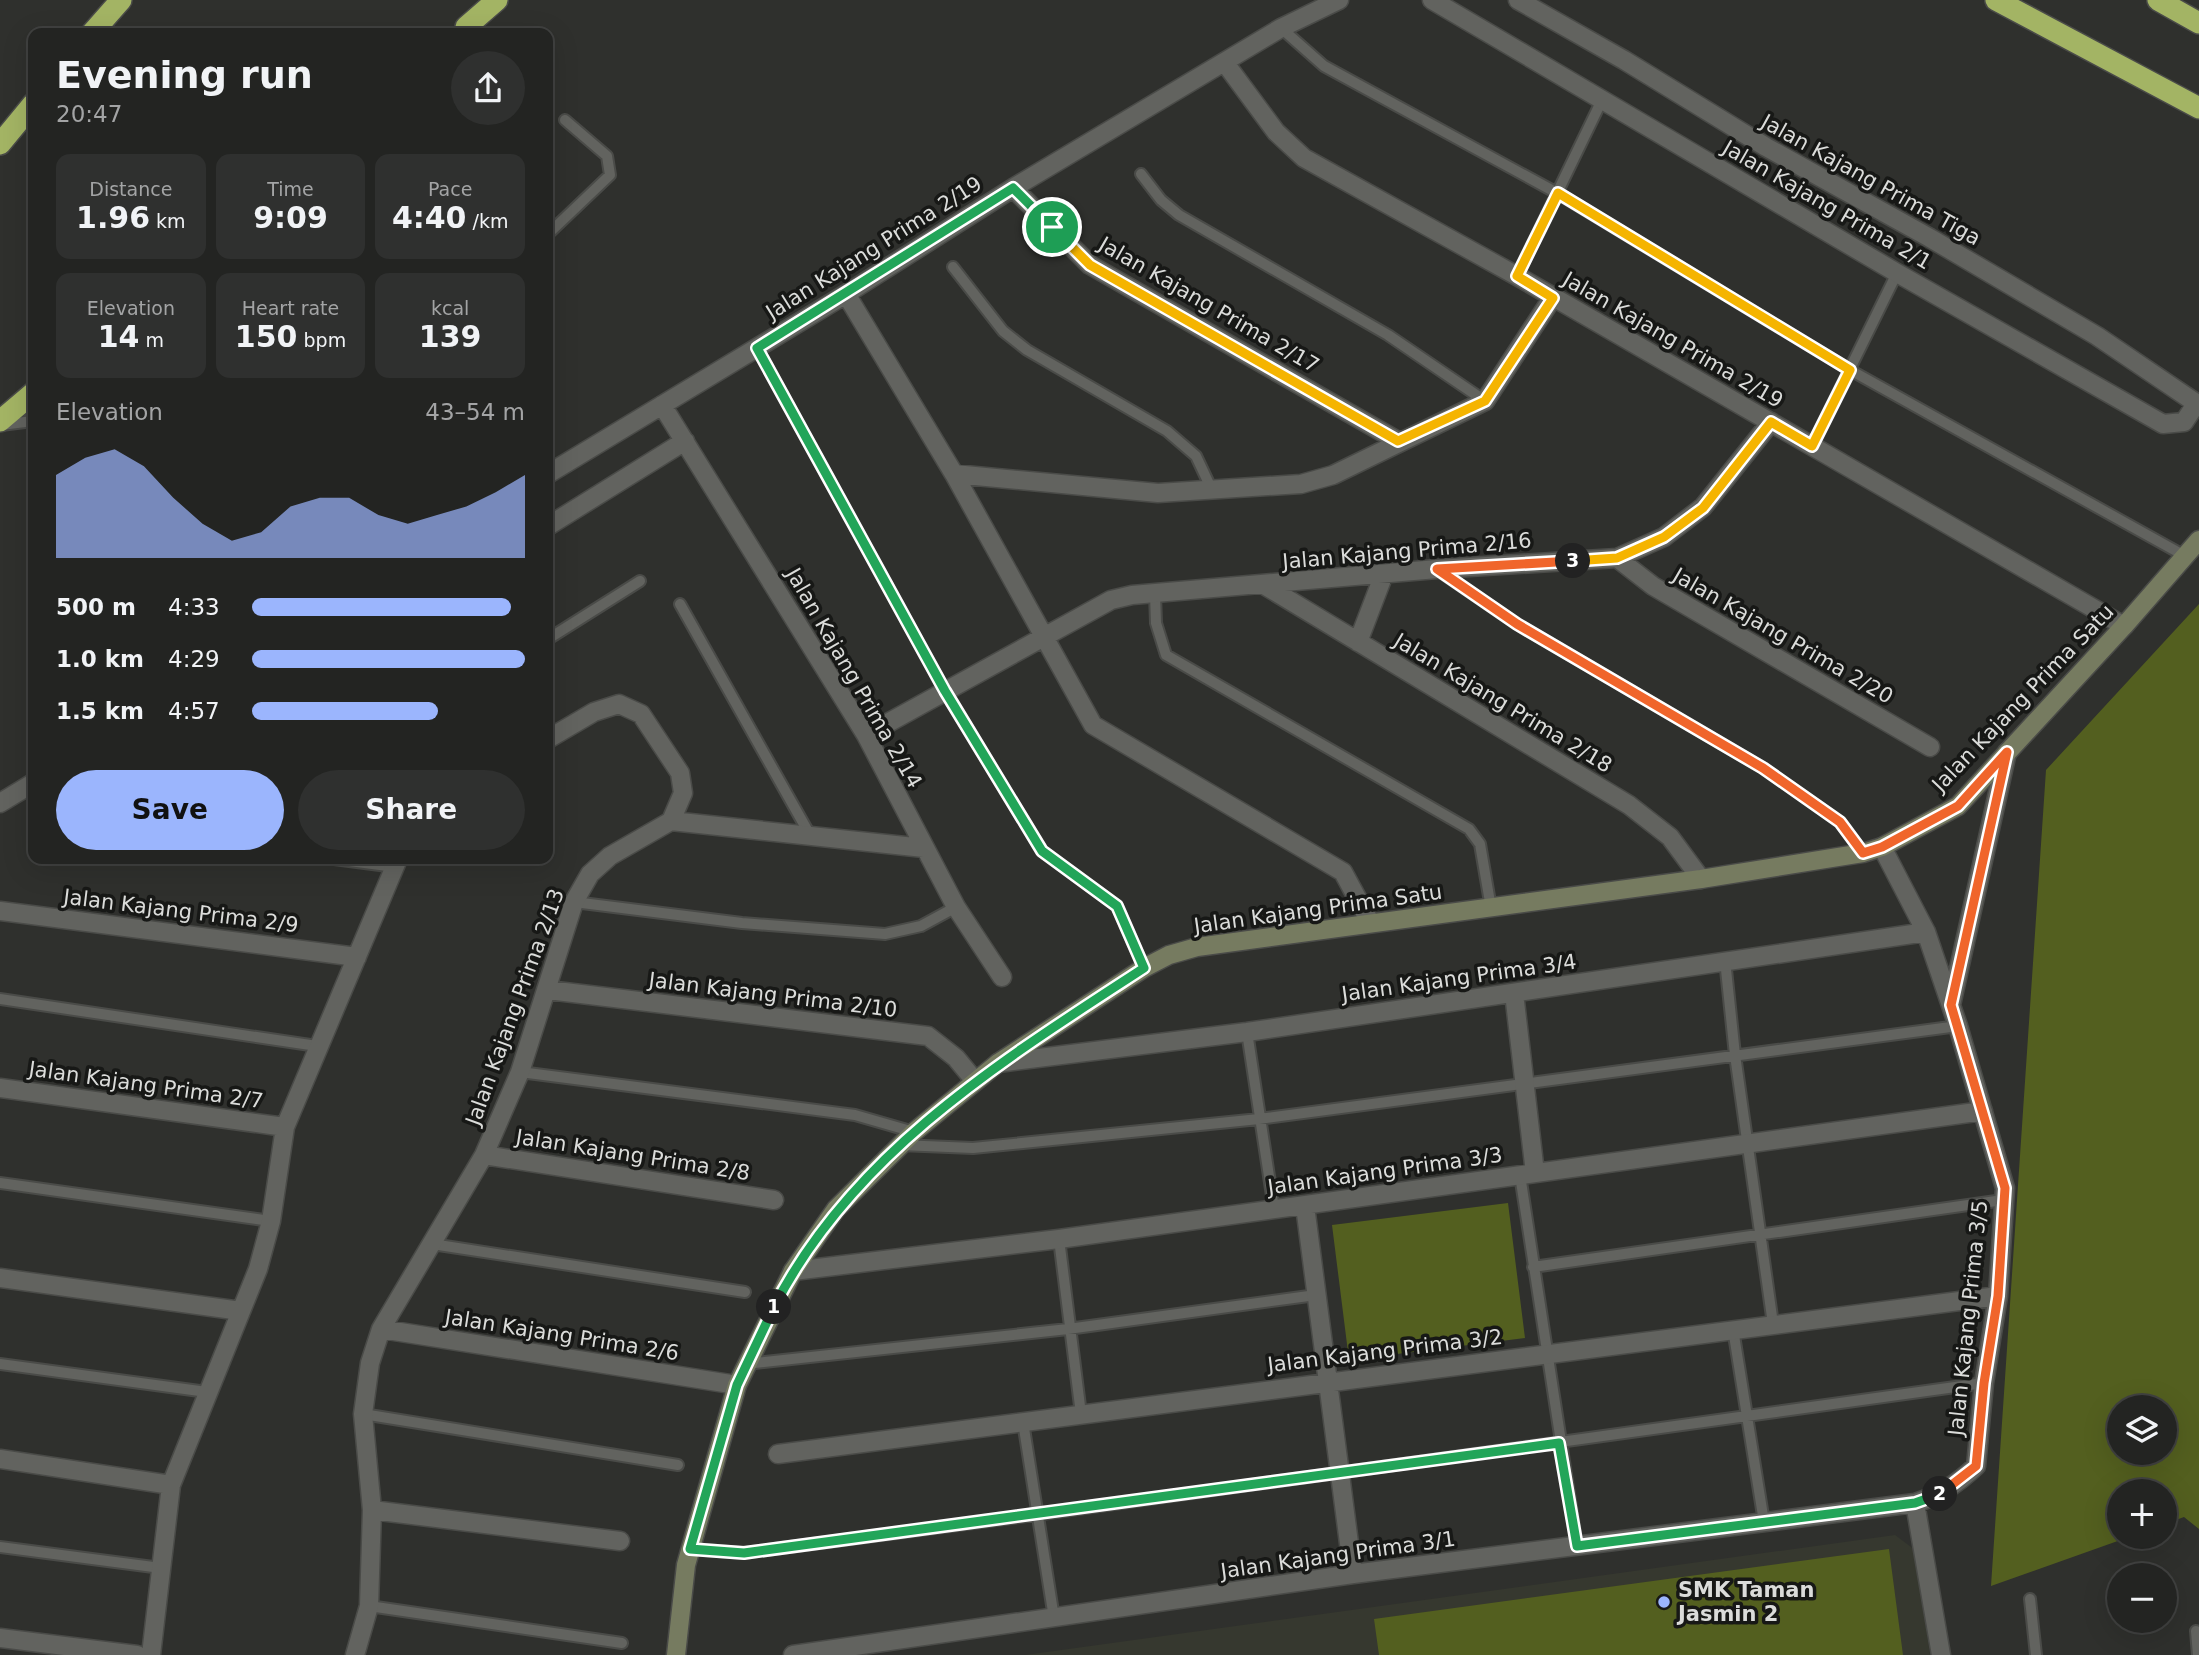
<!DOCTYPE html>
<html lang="en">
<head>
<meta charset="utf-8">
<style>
	body { margin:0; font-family:"DejaVu Sans",sans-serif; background:#2f302f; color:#f1f3f6; height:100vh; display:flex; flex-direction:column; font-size:26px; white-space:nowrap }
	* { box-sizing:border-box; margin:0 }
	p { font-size:23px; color:#a3a4a5 }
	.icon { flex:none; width:38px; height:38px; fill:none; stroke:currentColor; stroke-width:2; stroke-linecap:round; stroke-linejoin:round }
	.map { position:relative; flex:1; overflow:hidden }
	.sheet { position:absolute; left:28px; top:28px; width:525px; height:836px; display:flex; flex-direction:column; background:#232422; border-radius:14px; box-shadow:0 7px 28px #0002,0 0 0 2px #404140 }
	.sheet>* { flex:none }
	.buttons { position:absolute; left:2107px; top:1395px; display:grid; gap:14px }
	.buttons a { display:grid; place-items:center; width:70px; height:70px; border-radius:50%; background:#232422; box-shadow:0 7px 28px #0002,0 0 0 2px #404140; font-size:35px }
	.pin { position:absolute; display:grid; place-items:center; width:60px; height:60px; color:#fff; margin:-30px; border:4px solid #fff; border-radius:50%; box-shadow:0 2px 7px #0007 }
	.km { position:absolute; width:35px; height:35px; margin:-18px; border-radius:50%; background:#222; color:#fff; font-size:19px; line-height:35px; text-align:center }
	.round { display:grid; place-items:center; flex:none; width:74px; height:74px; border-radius:37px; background:#2f302f }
	.head { display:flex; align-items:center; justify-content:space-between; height:119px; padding:0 28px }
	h1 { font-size:38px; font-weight:700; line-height:52px }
	.metrics { display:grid; grid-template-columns:repeat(3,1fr); gap:10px; height:119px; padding:7px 28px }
	.metrics div { display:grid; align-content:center; border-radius:14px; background:#2f302f; text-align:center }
	.metrics b { font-size:30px; font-weight:700 }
	.metrics small { font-size:19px; font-weight:400 }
	.metrics p { font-size:19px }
	.chart { height:196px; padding:14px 28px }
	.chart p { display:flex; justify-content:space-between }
	.chart svg { width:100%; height:126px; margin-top:7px; fill:#9bb5fd; opacity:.7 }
	.cta { display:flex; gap:14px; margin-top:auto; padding:14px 28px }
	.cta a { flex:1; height:80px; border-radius:42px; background:#9bb5fd; color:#111; font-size:28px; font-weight:700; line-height:80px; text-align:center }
	.cta a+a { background:#2f302f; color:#f1f3f6 }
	ul { padding:0 28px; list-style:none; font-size:23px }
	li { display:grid; grid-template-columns:112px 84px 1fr; align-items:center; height:52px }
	li i { height:18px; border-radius:9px; background:#9bb5fd }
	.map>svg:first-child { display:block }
	.built { fill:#36382f }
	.green { fill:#535f1f; fill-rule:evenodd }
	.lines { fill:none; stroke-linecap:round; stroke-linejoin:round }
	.lane-casing { stroke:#4a4b48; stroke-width:14 }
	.street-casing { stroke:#4a4b48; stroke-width:21 }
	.secondary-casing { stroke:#4a4b48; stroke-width:21 }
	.highway-casing { stroke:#4a4b48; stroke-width:24 }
	.lane { stroke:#62635f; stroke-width:10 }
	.street { stroke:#62635f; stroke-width:18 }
	.secondary { stroke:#767b60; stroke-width:18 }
	.highway { stroke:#a3b464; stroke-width:21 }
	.split-1-casing { stroke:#fff; stroke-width:14 }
	.split-2-casing { stroke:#fff; stroke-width:14 }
	.split-3-casing { stroke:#fff; stroke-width:14 }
	.split-4-casing { stroke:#fff; stroke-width:14 }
	.split-1 { stroke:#22a559; stroke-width:9 }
	.split-2 { stroke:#22a559; stroke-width:9 }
	.split-3 { stroke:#f0652b; stroke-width:9 }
	.split-4 { stroke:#f5b400; stroke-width:9 }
	.poi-dot { fill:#9bb5fd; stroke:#171816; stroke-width:2.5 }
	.labels { text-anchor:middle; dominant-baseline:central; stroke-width:7; stroke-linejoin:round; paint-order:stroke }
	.street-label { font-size:21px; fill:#dbdcda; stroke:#171816 }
	.poi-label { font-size:21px; font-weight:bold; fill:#dbdcda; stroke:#171816; text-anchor:start }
</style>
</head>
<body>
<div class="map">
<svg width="2199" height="1655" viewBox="0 0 2199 1655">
	<rect width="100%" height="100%" fill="#2f302d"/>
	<path class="built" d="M1895 1535 1915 1550 1930 1655H1025Z"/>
	<path class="green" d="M2199 604V1529L2184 1517 2165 1524V1491H2119V1536L2129 1537 1991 1586 2046 770ZM2119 1407H2165V1452H2119Z
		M1508 1203 1525 1338 1349 1360 1332 1225Z
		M1889 1549 1903 1655H1379L1374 1619Z"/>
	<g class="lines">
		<defs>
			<path id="lane" d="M1281 28 1324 66 1557 193 1850 370 2185 556
				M1141 174 1161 200 1179 215 1388 335 1485 401
				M548 234 610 175 607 156 565 120
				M953 267 1003 331 1027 350 1167 431 1196 456 1211 488
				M1517 276 1602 100
				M757 348 945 691 1042 851 1117 906 1144 968
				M1 425 33 421
				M1812 446 1897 273
				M1439 571 1517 624 1763 768 1840 822 1863 853
				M1155 594 1156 623 1166 655 1469 829 1480 844 1491 908
				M680 604 810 835
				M548 639 640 581
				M334 859 395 867
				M574 902 742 923 885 934 921 926 956 907
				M1725 960 1735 1055 1773 1324
				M0 999 317 1046
				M1247 1032 1274 1209
				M520 1072 855 1115 914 1132
				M900 1145 973 1148 1259 1119 1958 1026
				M1520 1175 1577 1546
				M0 1183 271 1221
				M1059 1239 1081 1414
				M432 1244 745 1292
				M1533 1267 2003 1200
				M1733 1329 1764 1522
				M0 1364 207 1392
				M746 1364 1068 1329 1316 1295
				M363 1414 678 1465
				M1023 1422 1054 1618
				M0 1547 161 1568
				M690 1549 744 1553 1035 1515 1984 1383
				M2030 1599 2036 1655
				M369 1606 622 1643
				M2196 1631 2198 1655"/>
			<path id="street" d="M1432 0 1897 273 2163 424 2184 422 2196 404
				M1518 0 1624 60 1766 147 1930 238 2097 336 2199 405
				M1225 63 1276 132 1304 158 1517 276 2124 626
				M1013 188 1090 265 1398 441
				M846 294 954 474 1093 725 1343 872 1370 922
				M662 405 866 735 956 907 1002 977
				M548 474 846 294 1013 188 1281 28 1339 0
				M954 474 1158 493 1301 484 1333 475 1485 401 1553 297
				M548 526 685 441
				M1617 558 1653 586 1930 747
				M1264 585 1629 805 1670 837 1701 879
				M1358 642 1384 574
				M866 735 1111 600 1132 595 1437 569 1617 558 1664 537 1703 507 1771 422
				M0 803 33 783
				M671 821 924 848
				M0 911 357 957
				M548 990 928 1036 956 1058 975 1081
				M1514 993 1535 1173
				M1951 1005 2007 752
				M998 1063 1247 1032 1926 932
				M0 1088 285 1127
				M484 1155 774 1200
				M1305 1206 1353 1574
				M793 1271 1059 1239 1983 1111
				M0 1278 241 1311
				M381 1329 737 1385
				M778 1454 1998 1296
				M0 1459 171 1485
				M1915 1503 1941 1655
				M372 1510 620 1541
				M0 1638 137 1655
				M151 1655 171 1485 258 1269 271 1221 285 1127 398 859
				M355 1655 369 1606 372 1510 363 1414 370 1363 381 1329 484 1155 520 1072 574 902 590 874 610 856 671 821 683 793 680 773 641 714 619 704 594 712 548 739
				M793 1655 1353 1574 1915 1503C1940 1495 1957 1484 1976 1466L1984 1383 1998 1296 2005 1188 1958 1026 1926 932 1882 847"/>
			<path id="secondary" d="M676 1655 686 1565 737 1385 793 1271 836 1209 914 1132 998 1063 1144 968 1169 955 1197 947 1701 879 1863 853 1882 847 1958 806 2124 626 2199 540"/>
			<path id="highway" d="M1996 0 2199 108
				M2158 0 2199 23
				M466 27 497 0
				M92 33 121 0
				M0 144 33 104
				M0 421 33 393"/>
		</defs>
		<use href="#lane" class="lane-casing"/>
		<use href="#street" class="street-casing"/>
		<use href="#secondary" class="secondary-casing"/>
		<use href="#highway" class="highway-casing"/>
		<use href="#lane" class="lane"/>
		<use href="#street" class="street"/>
		<use href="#secondary" class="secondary"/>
		<use href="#highway" class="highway"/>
	</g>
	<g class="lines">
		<defs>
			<path id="split-1" d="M774 1307C853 1152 1003 1060 1144 968L1117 906 1042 851 945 691 757 348 1013 188 1052 227"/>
			<path id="split-2" d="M774 1307 737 1385 690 1549 744 1553 1559 1443 1577 1546 1915 1503 1940 1494"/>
			<path id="split-3" d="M1573 561 1437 569 1517 624 1763 768 1840 822 1863 853 1882 847 1958 806 2007 752 1951 1005 2005 1188 1998 1296 1984 1383 1976 1466 1940 1494"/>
			<path id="split-4" d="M1052 227 1090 265 1398 441 1485 401 1553 298 1517 276 1558 193 1850 370 1812 446 1771 422 1703 508 1664 537 1617 558 1573 561"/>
		</defs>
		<use href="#split-1" class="split-1-casing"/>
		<use href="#split-2" class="split-2-casing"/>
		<use href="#split-3" class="split-3-casing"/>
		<use href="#split-4" class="split-4-casing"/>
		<use href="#split-1" class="split-1"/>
		<use href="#split-2" class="split-2"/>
		<use href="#split-3" class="split-3"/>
		<use href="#split-4" class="split-4"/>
	</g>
	<circle class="poi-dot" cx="1664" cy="1602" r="7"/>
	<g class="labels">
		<g class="street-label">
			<text transform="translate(1871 180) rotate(29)">Jalan Kajang Prima Tiga</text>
			<text transform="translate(1827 205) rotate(30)">Jalan Kajang Prima 2/1</text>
			<text transform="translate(874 248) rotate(-32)">Jalan Kajang Prima 2/19</text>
			<text transform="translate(1209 305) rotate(30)">Jalan Kajang Prima 2/17</text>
			<text transform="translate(1673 340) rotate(30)">Jalan Kajang Prima 2/19</text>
			<text transform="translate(1407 551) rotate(-5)">Jalan Kajang Prima 2/16</text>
			<text transform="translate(1783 636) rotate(30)">Jalan Kajang Prima 2/20</text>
			<text transform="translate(854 678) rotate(60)">Jalan Kajang Prima 2/14</text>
			<text transform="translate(2023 698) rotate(-46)">Jalan Kajang Prima Satu</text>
			<text transform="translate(1503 703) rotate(31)">Jalan Kajang Prima 2/18</text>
			<text transform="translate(1318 909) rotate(-8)">Jalan Kajang Prima Satu</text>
			<text transform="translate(181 911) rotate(7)">Jalan Kajang Prima 2/9</text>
			<text transform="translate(1459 978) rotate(-8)">Jalan Kajang Prima 3/4</text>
			<text transform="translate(773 995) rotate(7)">Jalan Kajang Prima 2/10</text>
			<text transform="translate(515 1007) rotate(-70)">Jalan Kajang Prima 2/13</text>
			<text transform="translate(146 1085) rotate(8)">Jalan Kajang Prima 2/7</text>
			<text transform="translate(633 1155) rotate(9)">Jalan Kajang Prima 2/8</text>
			<text transform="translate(1385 1171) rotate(-8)">Jalan Kajang Prima 3/3</text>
			<text transform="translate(1968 1318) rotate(-84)">Jalan Kajang Prima 3/5</text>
			<text transform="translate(562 1335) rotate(9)">Jalan Kajang Prima 2/6</text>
			<text transform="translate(1385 1351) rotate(-7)">Jalan Kajang Prima 3/2</text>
			<text transform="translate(1338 1555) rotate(-8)">Jalan Kajang Prima 3/1</text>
		</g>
		<g class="poi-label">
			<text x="1678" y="1590">SMK Taman<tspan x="1678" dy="24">Jasmin 2</tspan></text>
		</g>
	</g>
</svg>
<div class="buttons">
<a><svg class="icon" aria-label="layers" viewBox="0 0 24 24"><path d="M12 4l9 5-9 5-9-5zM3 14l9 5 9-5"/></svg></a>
<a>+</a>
<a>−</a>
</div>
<div class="pin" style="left:1052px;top:227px;background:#1e9e55"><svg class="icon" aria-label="arrive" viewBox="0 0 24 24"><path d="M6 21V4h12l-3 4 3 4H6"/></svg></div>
<b class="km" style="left:774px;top:1307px">1</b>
<b class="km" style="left:1940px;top:1494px">2</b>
<b class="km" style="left:1573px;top:561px">3</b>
<section class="sheet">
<div class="head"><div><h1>Evening run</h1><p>20:47</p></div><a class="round"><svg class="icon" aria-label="share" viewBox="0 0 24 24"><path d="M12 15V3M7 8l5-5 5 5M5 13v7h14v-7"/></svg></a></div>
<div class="metrics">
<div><p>Distance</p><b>1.96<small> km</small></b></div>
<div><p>Time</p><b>9:09</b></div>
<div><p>Pace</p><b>4:40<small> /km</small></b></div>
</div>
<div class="metrics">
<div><p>Elevation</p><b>14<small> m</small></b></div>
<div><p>Heart rate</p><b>150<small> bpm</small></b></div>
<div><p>kcal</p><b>139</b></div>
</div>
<div class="chart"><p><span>Elevation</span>43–54 m</p>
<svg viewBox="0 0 160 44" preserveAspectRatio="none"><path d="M0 44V15L10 9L20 6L30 12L40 23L50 32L60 38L70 35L80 26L90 23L100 23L110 29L120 32L130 29L140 26L150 21L160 15V44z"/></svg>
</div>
<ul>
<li><b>500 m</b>4:33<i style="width:95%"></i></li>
<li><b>1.0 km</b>4:29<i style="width:100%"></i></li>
<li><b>1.5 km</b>4:57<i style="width:68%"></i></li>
</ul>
<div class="cta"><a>Save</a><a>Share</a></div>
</section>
</div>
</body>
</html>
